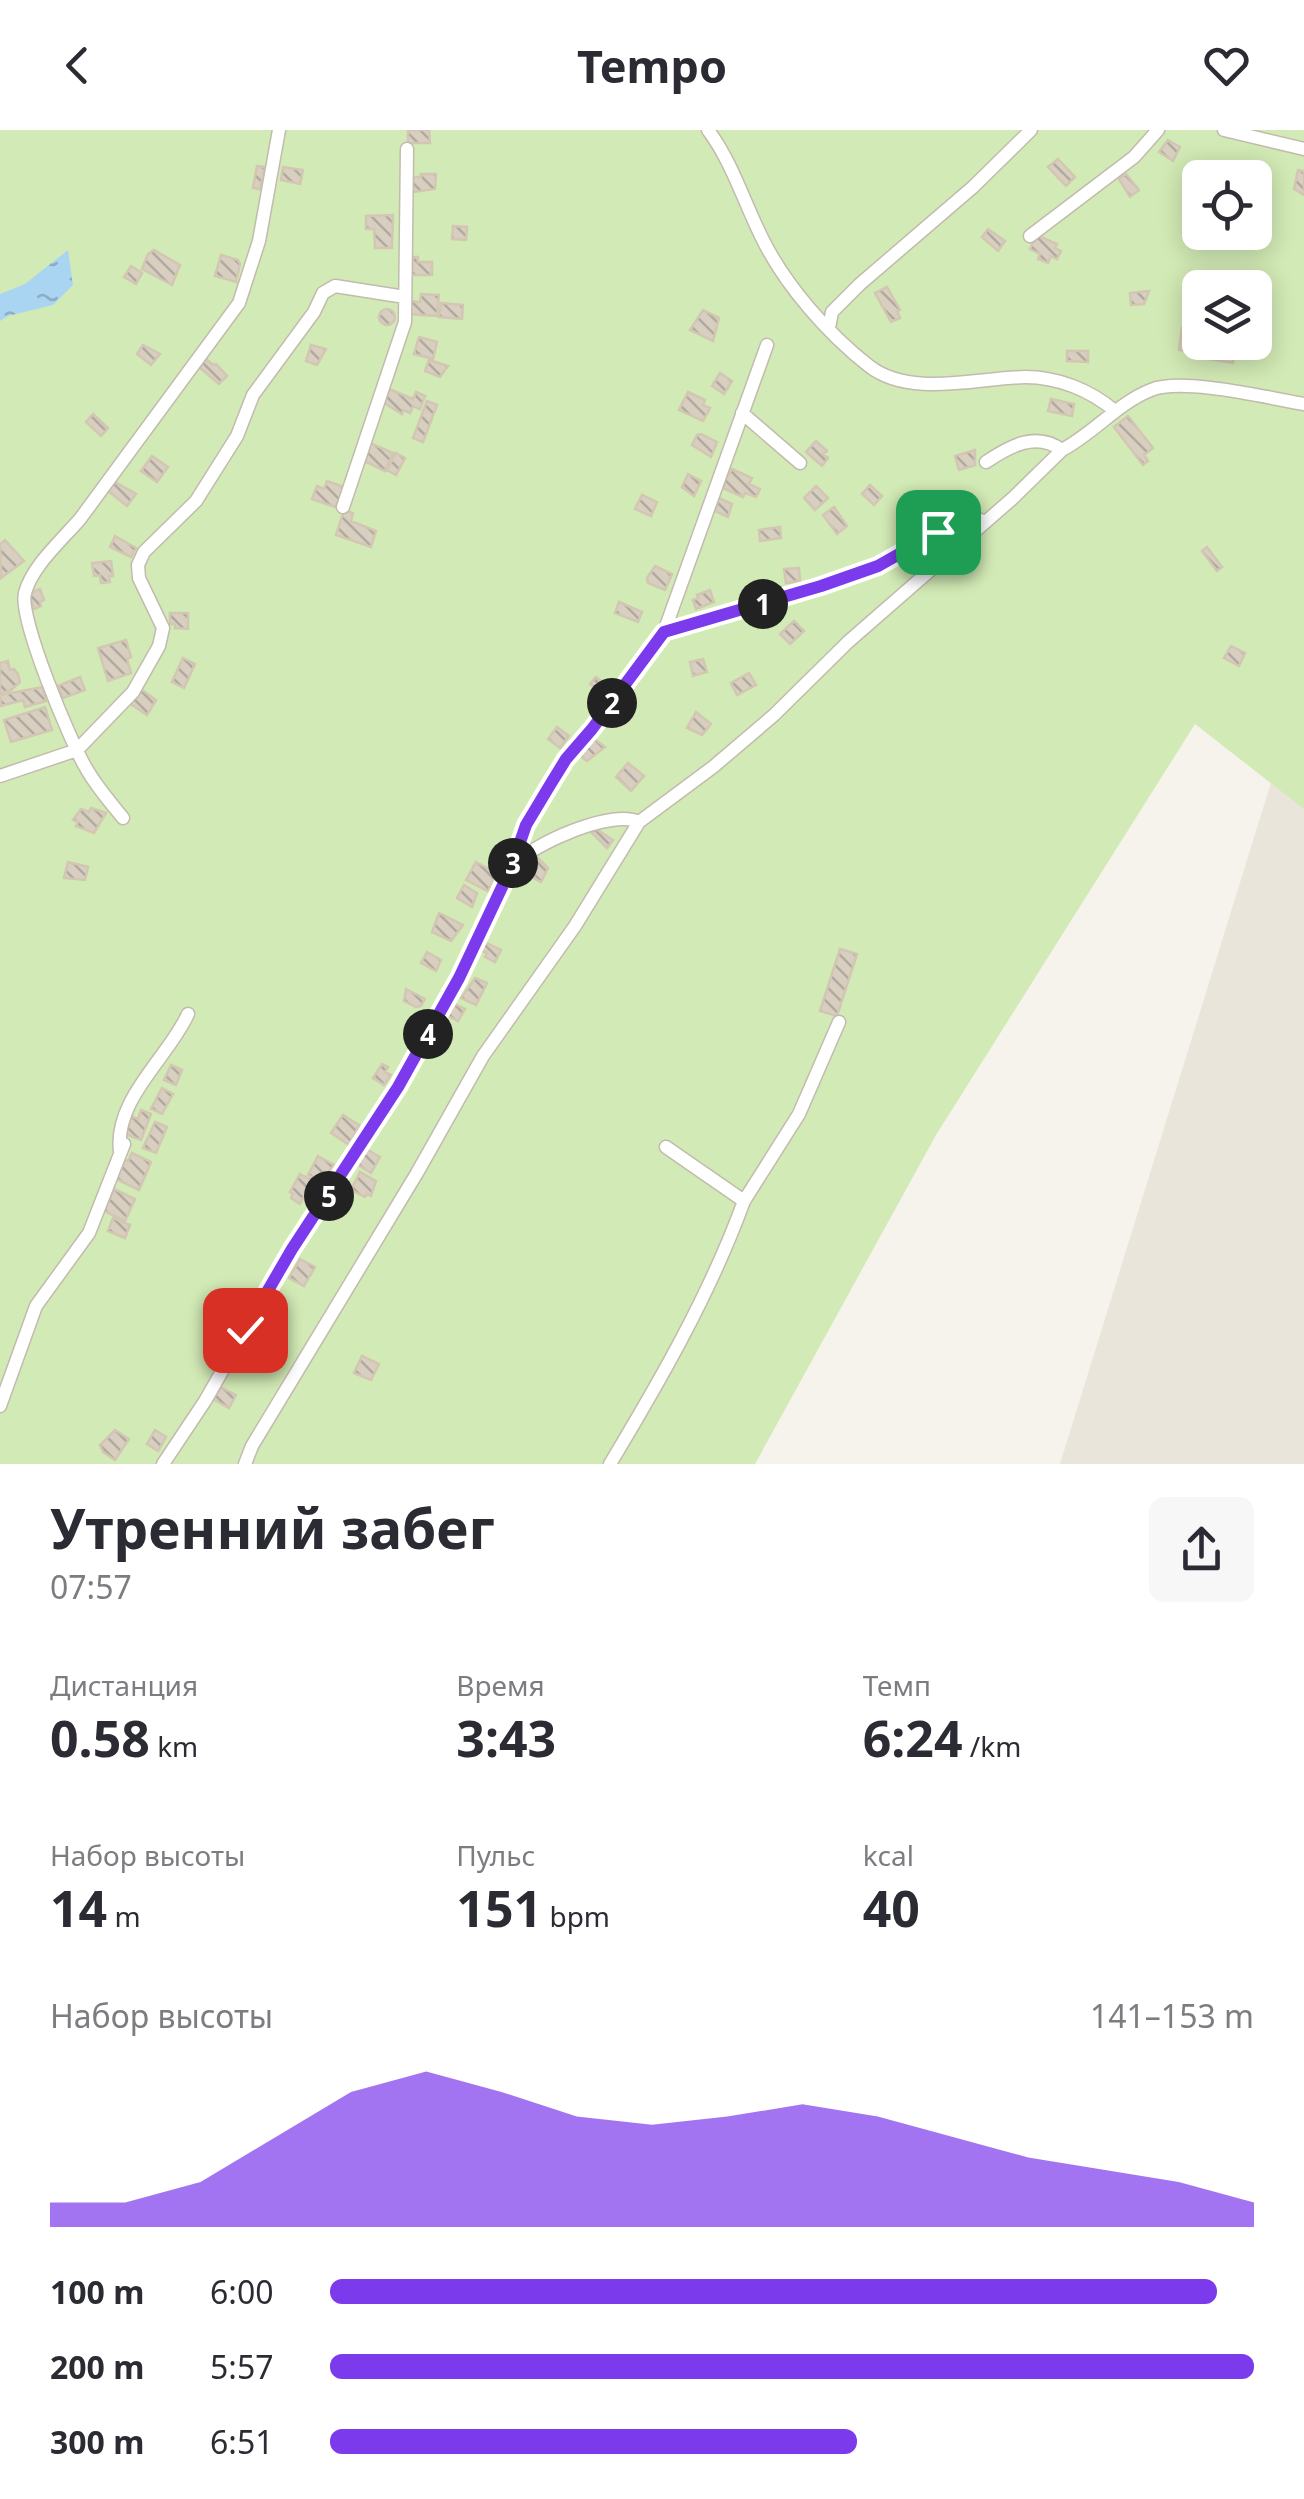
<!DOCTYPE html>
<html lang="ru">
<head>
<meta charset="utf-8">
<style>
	body { margin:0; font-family:"Noto Sans",sans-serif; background:#f7f7f7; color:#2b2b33; height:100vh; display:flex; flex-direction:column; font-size:38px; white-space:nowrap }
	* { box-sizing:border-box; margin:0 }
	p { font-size:32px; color:#7c7c81 }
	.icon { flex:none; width:55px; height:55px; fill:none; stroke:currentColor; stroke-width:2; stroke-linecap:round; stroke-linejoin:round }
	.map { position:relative; height:1334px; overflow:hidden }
	.drawer { display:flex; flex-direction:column; background:#fff; flex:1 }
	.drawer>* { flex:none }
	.fabs { position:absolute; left:1182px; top:30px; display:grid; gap:20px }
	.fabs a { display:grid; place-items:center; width:90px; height:90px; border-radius:15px; background:#fff; box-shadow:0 5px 25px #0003; font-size:50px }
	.pin { position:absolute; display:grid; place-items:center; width:85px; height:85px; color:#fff; margin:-42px; border-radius:20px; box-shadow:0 5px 15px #0006 }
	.km { position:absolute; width:50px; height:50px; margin:-25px; border-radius:50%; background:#222; color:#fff; font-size:28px; line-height:50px; text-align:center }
	.round { display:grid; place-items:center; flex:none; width:105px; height:105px; border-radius:15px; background:#f7f7f7 }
	.overview { display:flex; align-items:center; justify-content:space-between; height:170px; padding:0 50px }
	h1 { font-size:55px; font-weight:700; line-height:75px }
	.figures { display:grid; grid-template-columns:repeat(3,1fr); gap:15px; height:170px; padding:10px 50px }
	.figures div { display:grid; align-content:center }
	.figures b { font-size:50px; font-weight:700 }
	.figures small { font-size:28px; font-weight:400 }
	.figures p { font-size:28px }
	.chart { height:280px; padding:20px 50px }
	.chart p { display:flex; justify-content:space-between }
	.chart svg { width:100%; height:180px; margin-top:10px; fill:#7c3aed; opacity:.7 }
	ul { padding:0 50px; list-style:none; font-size:32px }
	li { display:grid; grid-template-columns:160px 120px 1fr; align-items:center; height:75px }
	li i { height:25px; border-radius:12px; background:#7c3aed }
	header { display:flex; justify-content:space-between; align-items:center; height:130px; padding:0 50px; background:#fff; font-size:45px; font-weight:700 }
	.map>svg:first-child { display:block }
	.residential { fill:#eae5da }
	.green { fill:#d2eab5; fill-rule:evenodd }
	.water { fill:url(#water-ripples) }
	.building { fill:url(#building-back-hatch); stroke:#d3c7b4; stroke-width:2.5 }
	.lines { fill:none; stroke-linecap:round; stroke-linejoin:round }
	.minor-casing { stroke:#c2bbae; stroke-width:15 }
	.minor { stroke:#fff; stroke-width:12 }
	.route-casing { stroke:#fff; stroke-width:20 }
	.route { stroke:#7c3aed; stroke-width:12 }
</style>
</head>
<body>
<header><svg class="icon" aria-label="back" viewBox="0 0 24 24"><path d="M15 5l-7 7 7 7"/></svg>Tempo<svg class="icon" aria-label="heart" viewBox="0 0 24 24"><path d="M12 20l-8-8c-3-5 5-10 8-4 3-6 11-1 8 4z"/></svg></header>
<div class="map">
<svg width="1304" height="1334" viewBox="0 0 1304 1334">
	<defs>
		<pattern id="water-ripples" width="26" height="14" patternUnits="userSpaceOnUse" patternTransform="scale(2.5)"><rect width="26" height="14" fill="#a9d4f2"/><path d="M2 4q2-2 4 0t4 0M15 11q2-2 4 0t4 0" fill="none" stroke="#8caec5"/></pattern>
		<pattern id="building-back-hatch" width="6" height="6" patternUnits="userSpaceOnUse" patternTransform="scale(2.5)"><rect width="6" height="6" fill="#d8cfc1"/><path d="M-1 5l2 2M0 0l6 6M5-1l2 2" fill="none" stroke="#b1aa9e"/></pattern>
	</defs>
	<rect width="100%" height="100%" fill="#f6f3ec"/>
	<path class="residential" d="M1304 546V1334H1060Z"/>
	<path class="green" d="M0 0H1304V679L1195 594 936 1005 755 1334H0ZM1200 48H1255V102H1200ZM1200 158H1255V212H1200Z"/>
	<path class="water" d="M68 120 73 155 53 175 8 186 0 191V164L25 154Z"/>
	<path class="building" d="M408 0H429L430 13H408Z
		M1168 10 1180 17 1173 31 1159 22Z
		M1058 29 1075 47 1066 56 1048 37Z
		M257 36 265 37 260 59 253 58Z
		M283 37 303 40 300 54 281 50Z
		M1298 40 1304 41V65L1294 59Z
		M421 44H436L435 59 413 62V47H421Z
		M1126 44 1139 60 1130 67 1119 49Z
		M393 85 392 118H375L374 99H366V86Z
		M453 96 467 97 466 110 452 109Z
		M988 99 1005 111 998 121 982 107Z
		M1036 105 1057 114 1055 118 1061 121 1057 129 1051 126 1048 133 1038 129 1040 124 1030 119Z
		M154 120 180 135 172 155 142 139 148 124Z
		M221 125 238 130 240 134 236 152 215 146Z
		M413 127H418V132H432V145H411Z
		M131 136 142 143 136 154 124 147Z
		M887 157 900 180 897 181 900 188 891 192 875 163Z
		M1149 161 1144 174 1131 175 1130 163Z
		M421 164 439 165 437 186 408 184 409 171 420 172Z
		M441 173 463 175 462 189 439 187Z
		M379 187a8 8 0 1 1 16 0a8 8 0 1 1-16 0Z
		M703 180 719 188 713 211 690 200Z
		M1182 198 1198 200 1196 222 1179 220Z
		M419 207 437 212 433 229 414 224Z
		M1205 212H1235L1233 233 1203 228Z
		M143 215 160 224 151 235 137 224Z
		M311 215 326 219 317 235 306 231Z
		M1067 221H1088V232L1067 231Z
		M206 229 213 235 216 234 227 246 219 254 199 237Z
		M429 230 448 236 440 247 425 241Z
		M720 243 732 251 724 264 712 256Z
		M389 259 413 269 416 262 425 266 420 279 413 276 410 283 403 280 402 284 384 273Z
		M688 262 705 270 703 275 710 278 703 291 679 280Z
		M1051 269 1074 274 1072 286 1048 281Z
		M427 271 437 275 423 312 413 308Z
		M93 284 108 298 101 306 86 292Z
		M1128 286 1153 318 1144 325 1148 331 1143 335 1114 297Z
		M701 304 717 312 711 327 692 315 697 305Z
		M816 311 827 321 823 324 828 328 822 336 806 322Z
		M370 313 393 323 385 341 362 330Z
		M975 320V335L959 340 955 326Z
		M396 323 405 328 396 345 387 340Z
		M152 326 168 337 157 352 141 341Z
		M732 339 752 348 749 354 760 359 756 367 745 363 743 367 723 358 725 353 723 352Z
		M688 344 701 351 694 366 682 357Z
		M327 351 346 358 335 377 312 369 317 356 324 359Z
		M115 352 136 364 127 376 108 361Z
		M870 355 882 366 874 375 862 364Z
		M816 356 828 368 815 380 804 368Z
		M642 365 657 372 651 386 635 379Z
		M719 368 732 374 728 387 715 381Z
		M834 377 847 396 837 404 823 385Z
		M344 380 353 383 351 391 376 401 371 417 336 405Z
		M780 397 781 408 760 411 759 400Z
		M115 406 136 418 131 427 110 417Z
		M5 410 24 431 1 448 0 414Z
		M1207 417 1222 437 1217 441 1202 421Z
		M111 431 113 446H109L110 452 101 453 100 445 94 446 92 433Z
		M655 436 672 444 665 460 648 453 647 448Z
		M799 438 800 451 786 453 784 439Z
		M40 459 44 470 40 472 41 476 34 479 29 463Z
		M710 460 714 472 696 479 693 470 698 468 697 465Z
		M619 472 642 482 638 492 615 483Z
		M170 483H188V499L175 498V494H170Z
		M794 491 804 501 790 514 780 504Z
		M126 510 131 527 127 529 131 543 108 551 98 518Z
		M1231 516 1245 523 1239 536 1224 528Z
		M183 528 195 534 184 558 172 552Z
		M703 529 707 542 693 546 690 532Z
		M8 531 10 540 14 539 18 544 20 552 11 560 0 564V533Z
		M749 543 756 555 737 565 731 553Z
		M80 547 85 560 63 568 58 556Z
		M596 547 616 563 608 574 594 563 597 559 590 554Z
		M43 557 46 571 25 577 23 570 1 576 0 565Z
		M139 558 156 570 147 585 129 573Z
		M624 571 633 579 622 592 609 582Z
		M45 577 52 600 11 612 4 590Z
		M696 582 711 594 702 605 687 598Z
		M557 597 569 606 560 618 548 609Z
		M593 608 605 617 587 631 576 623 586 610 589 612Z
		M628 633 644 646 631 661 616 647Z
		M91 678 106 683 94 703 76 696 78 692 73 690 81 679 89 682Z
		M596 699 613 710 607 718 592 703Z
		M538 728 548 738 541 752 526 744 533 730 536 731Z
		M68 732 88 737 85 750 64 748Z
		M476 732 498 744 488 761 466 750Z
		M464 755 477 763 472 777 457 768Z
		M439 783 463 795 451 811 432 802Z
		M483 811 501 820 495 832 485 827 487 823 479 820Z
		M840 819 857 824 837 886 820 881Z
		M427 822 441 830 436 841 421 833Z
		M475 848 487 853 476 875 461 868Z
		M406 859 425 869 421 876 416 877 404 871Z
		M455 874 465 879 458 891 448 886Z
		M382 934 388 937 385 942 391 945 384 955 373 948Z
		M171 935 182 940 176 955 164 950Z
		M162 958 173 964 162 984 151 979Z
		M141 980 151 984 141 1010 122 1003 128 985 138 989Z
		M343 985 359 995 349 1015 331 1003Z
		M155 992 167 997 156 1023 143 1018Z
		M366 1019 380 1027 371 1043 355 1033Z
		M132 1023 151 1032 139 1060 116 1049 125 1030 128 1031Z
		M318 1026 334 1035 320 1052 308 1045Z
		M360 1042 376 1051 371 1066 367 1064 365 1067 351 1060Z
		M300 1044 317 1053 308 1071 303 1068 300 1074 291 1068 293 1064 290 1062Z
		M114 1059 135 1069 125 1091 104 1081Z
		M113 1088 130 1095 125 1108 108 1101Z
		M300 1129 315 1137 304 1156 289 1148Z
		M362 1226 379 1234 371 1250 354 1243Z
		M220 1257 236 1265 229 1278 213 1269Z
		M115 1300 129 1309 115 1330 103 1322 100 1315Z
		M155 1300 166 1307 158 1321 147 1314Z"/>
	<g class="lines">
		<defs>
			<path id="minor" d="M708 0C732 32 744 72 762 108 785 155 828 204 869 236 910 268 977 248 1025 247 1058 247 1090 260 1115 281
				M1224 0 1304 19
				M1030 106 1134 27 1158 0
				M829 198 832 182 860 154 973 57 1031 0
				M742 283 800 333
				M986 332C1010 316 1036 301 1062 320
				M343 377 405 192 407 19
				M664 502 774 471 878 436 970 387 984 391
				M0 646 77 620 133 562 159 516 163 498 139 448 138 435 144 422 196 371 237 306 253 265 314 182 323 163 335 156 405 167
				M123 688C110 672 96 656 86 638 71 613 18 487 25 463 32 436 62 410 80 389L239 173 259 111 279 0
				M514 735C534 713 612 679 639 692
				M120 1021C114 969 168 928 188 884
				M744 1071 799 984 839 892
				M0 1276 36 1176 89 1103 124 1014
				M163 1334 205 1271 292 1119 398 957 489 787 518 722 526 695 566 629 630 551 664 502 767 215
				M245 1334 252 1316 417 1043 483 926 575 796 639 692 713 637 774 585 848 512 1013 368 1062 320C1094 303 1118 273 1151 260 1182 247 1269 268 1304 274
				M610 1334C661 1249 710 1164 744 1071L666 1017"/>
		</defs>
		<use href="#minor" class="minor-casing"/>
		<use href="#minor" class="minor"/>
	</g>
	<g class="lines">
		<defs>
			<path id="route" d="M245 1200 292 1119 398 957 459 848 511 738 526 695 550 655 566 629 592 599 664 502 821 456 878 436 938 402"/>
		</defs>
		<use href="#route" class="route-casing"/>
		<use href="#route" class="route"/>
	</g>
</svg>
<div class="fabs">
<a><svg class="icon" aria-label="locate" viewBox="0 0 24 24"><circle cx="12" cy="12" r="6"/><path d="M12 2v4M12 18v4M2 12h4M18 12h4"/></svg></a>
<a><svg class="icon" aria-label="layers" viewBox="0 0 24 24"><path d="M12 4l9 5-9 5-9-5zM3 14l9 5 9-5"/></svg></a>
</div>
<div class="pin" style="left:938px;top:402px;background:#1e9e55"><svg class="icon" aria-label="arrive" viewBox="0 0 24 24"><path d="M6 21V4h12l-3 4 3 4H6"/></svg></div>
<div class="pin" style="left:245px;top:1200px;background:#d93025"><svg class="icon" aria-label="check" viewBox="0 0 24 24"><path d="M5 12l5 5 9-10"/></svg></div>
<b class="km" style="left:763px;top:474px">1</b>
<b class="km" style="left:612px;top:573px">2</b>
<b class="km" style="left:513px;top:733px">3</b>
<b class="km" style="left:428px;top:904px">4</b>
<b class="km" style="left:329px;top:1066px">5</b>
</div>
<section class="drawer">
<div class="overview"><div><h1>Утренний забег</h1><p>07:57</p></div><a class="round"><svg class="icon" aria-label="share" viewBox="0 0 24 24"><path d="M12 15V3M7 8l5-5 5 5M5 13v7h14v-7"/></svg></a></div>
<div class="figures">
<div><p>Дистанция</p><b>0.58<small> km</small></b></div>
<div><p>Время</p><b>3:43</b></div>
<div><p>Темп</p><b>6:24<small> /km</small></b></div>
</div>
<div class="figures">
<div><p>Набор высоты</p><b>14<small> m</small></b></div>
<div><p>Пульс</p><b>151<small> bpm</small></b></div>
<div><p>kcal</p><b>40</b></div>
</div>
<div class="chart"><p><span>Набор высоты</span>141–153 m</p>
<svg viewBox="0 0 160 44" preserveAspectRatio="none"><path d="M0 44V38L10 38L20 33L30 22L40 11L50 6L60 11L70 17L80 19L90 17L100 14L110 17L120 22L130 27L140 30L150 33L160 38V44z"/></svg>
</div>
<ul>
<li><b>100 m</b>6:00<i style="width:96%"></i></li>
<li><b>200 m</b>5:57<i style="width:100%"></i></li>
<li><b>300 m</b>6:51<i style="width:57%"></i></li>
</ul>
</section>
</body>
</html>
